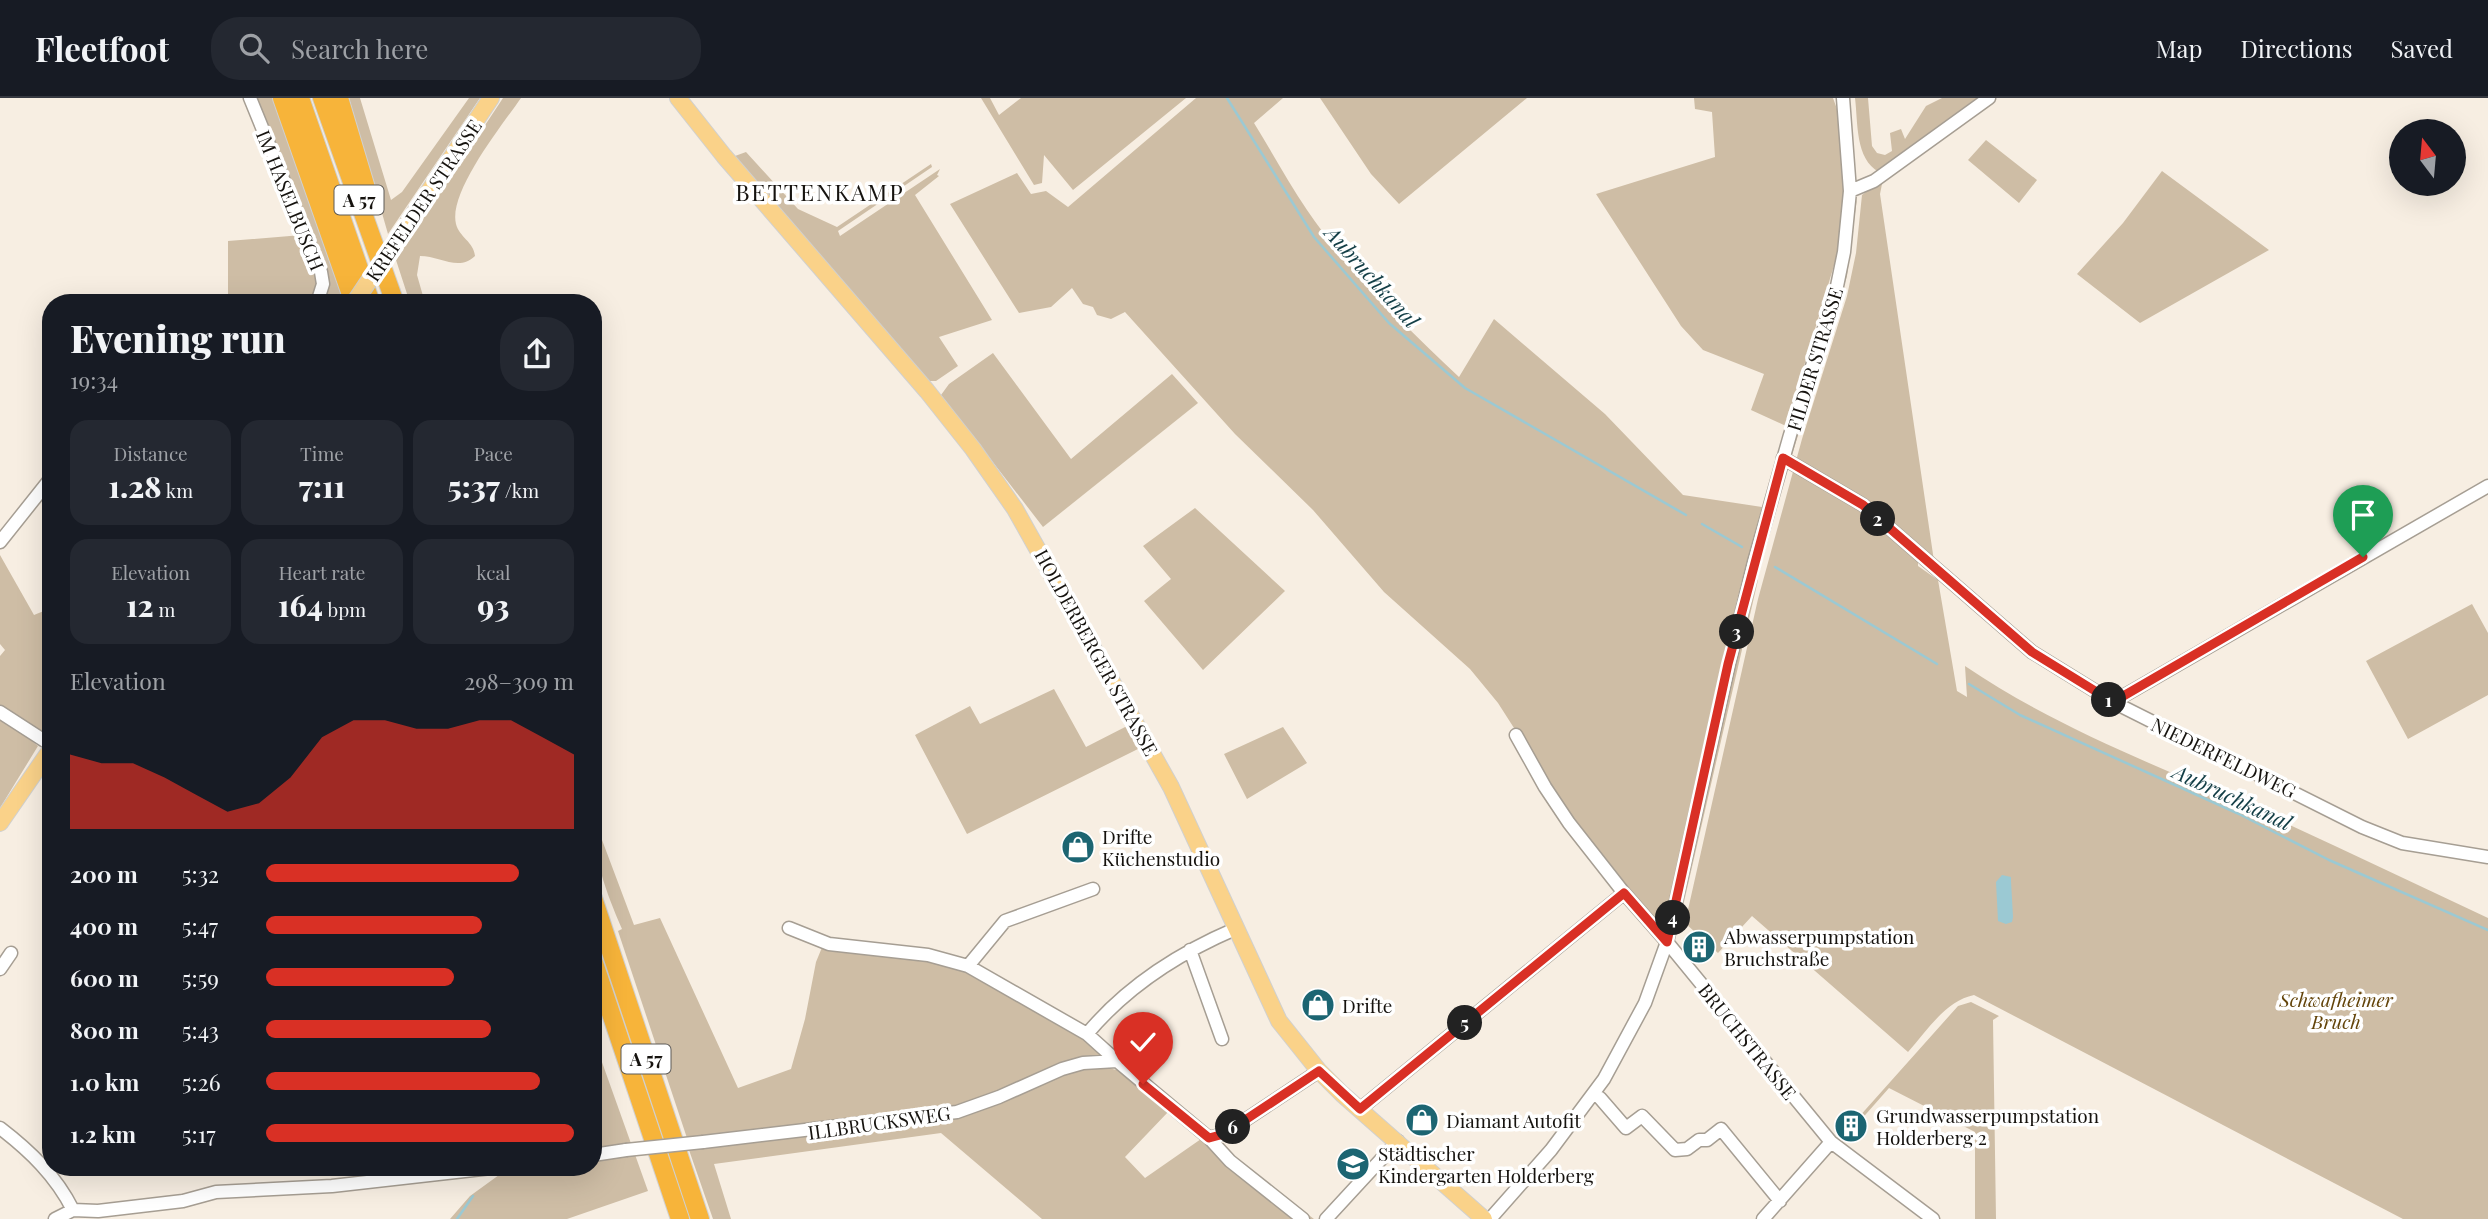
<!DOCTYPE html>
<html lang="en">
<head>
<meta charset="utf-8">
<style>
	body { margin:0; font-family:"Playfair Display",serif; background:#242831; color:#f1f3f6; height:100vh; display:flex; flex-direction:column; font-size:26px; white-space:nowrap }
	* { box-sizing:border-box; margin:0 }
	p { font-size:23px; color:#9ea1a6 }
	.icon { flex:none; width:38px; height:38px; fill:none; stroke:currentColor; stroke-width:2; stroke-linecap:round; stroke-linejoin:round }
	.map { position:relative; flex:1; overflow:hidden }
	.sheet { position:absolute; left:42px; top:196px; width:560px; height:882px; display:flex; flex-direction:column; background:#171b24; border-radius:28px; box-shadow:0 7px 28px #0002 }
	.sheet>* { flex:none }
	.needle { width:46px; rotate:344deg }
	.controls { position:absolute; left:2389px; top:21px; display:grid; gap:14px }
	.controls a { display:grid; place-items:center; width:77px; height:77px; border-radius:50%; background:#171b24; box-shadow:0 7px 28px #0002; font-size:35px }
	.pin { position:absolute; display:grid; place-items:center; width:60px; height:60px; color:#fff; margin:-72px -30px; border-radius:50% 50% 50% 0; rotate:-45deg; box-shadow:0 0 7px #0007 }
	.pin .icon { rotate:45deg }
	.km { position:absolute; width:35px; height:35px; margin:-18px; border-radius:50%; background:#222; color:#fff; font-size:19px; line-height:35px; text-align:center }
	.round { display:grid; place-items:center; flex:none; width:74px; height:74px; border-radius:28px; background:#242831 }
	.headline { display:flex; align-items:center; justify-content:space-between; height:119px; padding:0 28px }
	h1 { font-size:38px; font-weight:800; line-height:52px }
	.metrics { display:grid; grid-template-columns:repeat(3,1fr); gap:10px; height:119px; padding:7px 28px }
	.metrics div { display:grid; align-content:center; border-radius:18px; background:#242831; text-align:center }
	.metrics b { font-size:30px; font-weight:800 }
	.metrics small { font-size:19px; font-weight:400 }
	.metrics p { font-size:19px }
	.chart { height:196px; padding:14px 28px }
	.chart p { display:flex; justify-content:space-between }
	.chart svg { width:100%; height:126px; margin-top:7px; fill:#d93025; opacity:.7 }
	ul { padding:0 28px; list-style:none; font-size:23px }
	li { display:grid; grid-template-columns:112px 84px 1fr; align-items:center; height:52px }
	li i { height:18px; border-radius:9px; background:#d93025 }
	header { display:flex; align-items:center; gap:42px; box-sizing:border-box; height:98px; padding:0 35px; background:#171b24; border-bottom:2px solid #363941 }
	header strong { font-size:33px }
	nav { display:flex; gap:38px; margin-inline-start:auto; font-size:24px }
	.search { width:490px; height:63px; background:#242831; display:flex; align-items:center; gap:18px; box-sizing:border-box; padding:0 24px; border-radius:28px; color:#9ea1a6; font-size:26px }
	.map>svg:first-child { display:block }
	.green { fill:#cebda5 }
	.water { fill:#9bc9d3 }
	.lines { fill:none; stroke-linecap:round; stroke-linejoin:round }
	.stream { stroke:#9bc9d3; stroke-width:2.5 }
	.minor-casing { stroke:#a69e93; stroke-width:15 }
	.major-casing { stroke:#d0d0cf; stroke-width:18 }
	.highway-casing { stroke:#d0d0cf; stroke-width:20 }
	.minor { stroke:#fff; stroke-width:12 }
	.major { stroke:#fad289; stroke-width:16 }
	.highway { stroke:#f7b43a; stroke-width:18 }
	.minor-bridge-casing { stroke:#a69e93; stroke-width:15; stroke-linecap:butt }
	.major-bridge-casing { stroke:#d0d0cf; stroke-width:18; stroke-linecap:butt }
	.minor-bridge { stroke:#fff; stroke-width:12 }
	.major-bridge { stroke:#fad289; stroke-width:16 }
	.route-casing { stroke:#fff; stroke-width:14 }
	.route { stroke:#d93025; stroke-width:9 }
	.labels { text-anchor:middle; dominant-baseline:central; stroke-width:7; stroke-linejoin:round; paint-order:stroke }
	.shield { fill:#fff; stroke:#5c5a57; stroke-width:2 }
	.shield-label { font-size:18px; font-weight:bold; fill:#16130f }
	.street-label { font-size:19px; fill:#16130f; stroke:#fff }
	.poi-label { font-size:19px; fill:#16130f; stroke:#fff; text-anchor:start }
	.park-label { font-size:19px; font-style:italic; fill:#63440a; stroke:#fff }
	.water-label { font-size:21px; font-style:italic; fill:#133e46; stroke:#fff }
	.quarter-label { font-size:23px; letter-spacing:2px; fill:#16130f; stroke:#fff }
</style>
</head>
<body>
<header>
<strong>Fleetfoot</strong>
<div class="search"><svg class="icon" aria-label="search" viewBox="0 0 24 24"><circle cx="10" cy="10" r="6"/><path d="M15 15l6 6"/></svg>Search here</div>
<nav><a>Map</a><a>Directions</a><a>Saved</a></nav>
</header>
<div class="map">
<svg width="2488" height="1121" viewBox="0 0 2488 1121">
	<rect width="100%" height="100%" fill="#f7eee2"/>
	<path class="green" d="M254 0H274L345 199 341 205H327Z
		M349 0H360L391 102 402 94 469 0H480L388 136Z
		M503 0H521C503 26 448 94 456 126 459 139 474 144 475 158 459 174 440 158 420 158L417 177 425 205H410L396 162Z
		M981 0H990L999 17 1021 0H1186L1073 92 1044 57 1042 85 1034 87Z
		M1196 0H1283L1254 25C1272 54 1288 84 1307 112 1349 174 1405 228 1459 279L1494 221 1605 316 1683 397 1762 409 1737 502 1667 816C1660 821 1655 821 1647 816L1578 730 1498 605 1470 571 1384 494 1313 412 1235 336 1125 214 1111 221 1097 217 1093 209 1083 206 1072 190 1051 209 1019 215 950 106 1017 75 1031 96 1046 93 1068 109Z
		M1320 0H1527L1399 106 1371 76Z
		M1694 0H1833L1837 11 1845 93 1838 154 1786 328 1751 312 1764 276 1703 252 1681 228 1596 96 1715 59 1712 14 1695 11Z
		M1855 0H1868L1872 48 1877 55 1885 57 1892 53 1890 35 1901 31 1905 41 1926 8 1942 0H1982L1879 74C1855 61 1858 24 1855 0Z
		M1986 42 2037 82 2019 105 1968 62Z
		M746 54 798 111 837 129 931 66 932 69 838 133 840 138 940 71 937 77 939 78 915 97 992 222 939 239 958 268 936 283H927L737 63 735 58Z
		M2162 73 2269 152 2140 225 2077 176 2123 125Z
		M1883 81 1880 96 1934 463 1918 455V468L1938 482 1957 593 1967 599 1965 568C2050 626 2148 664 2241 705 2324 742 2406 782 2488 820V1121H2403L1974 897C1945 903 1927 933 1908 954L1752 818 1718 855 1685 825 1758 501 1802 341 1847 198 1856 155 1862 97Z
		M1857 100 1847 178 1792 357V352Z
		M302 137 319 187 314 205H228V143Z
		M993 255 1071 361 1172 276 1198 305 1043 429 941 297 949 286Z
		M1195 410 1285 493 1203 572 1144 503 1171 481 1143 448Z
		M0 457 34 517 51 510V629L47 635 0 613V558L5 552 0 546Z
		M1756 482H1758L1678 830 1743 530Z
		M2472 506 2488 535V597L2408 641 2366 563Z
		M1054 591 1086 649 1129 627 1142 649 967 736 915 637 970 608 980 626Z
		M0 617 38 648 0 710Z
		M1283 629 1307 665 1247 701 1224 656Z
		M593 718 634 827 660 820 738 990 791 971 805 921 816 864 823 847 928 861 967 872 1068 928 1103 957 1064 967 986 1000 940 1013 687 1040 618 833 622 831C606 794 593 759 593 718Z
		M1971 904 1999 918 1993 922 1996 1121H1975V1034L1889 990 1844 1041 1841 1039 1958 908Z
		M593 939 648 1093 567 1121H450L470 1098 510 1069H593Z
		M1100 968 1121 973 1169 1013 1125 1059 1145 1080 1201 1041 1231 1069 1249 1071 1314 1121H1042L941 1035 714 1066 731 1121H713L689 1052 942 1022 1076 971Z"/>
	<path class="water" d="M2002 777 2011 779V783L2013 819 2012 824 2006 826 1998 823 1996 784Z"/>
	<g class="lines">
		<path class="stream" d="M1227 0 1314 139 1389 225 1465 290 1686 417
			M1702 426 1742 449
			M1775 469 1937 566
			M1969 586 2020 617 2239 716 2329 762 2488 832
			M457 1121 473 1098"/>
		<defs>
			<path id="minor" d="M250 0 321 174 323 186 317 205
				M1850 93 1874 83 1989 0
				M1783 360 1863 407 2032 554 2113 604 2362 729 2402 745 2488 759
				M0 444 51 380
				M2113 604 2488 388
				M0 614 51 647
				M1516 637 1545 689 1569 725 1624 795 1667 844 1831 1044 1933 1121
				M789 830 829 846 928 857 968 868 1087 936 1117 963
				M1190 852 1222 941
				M968 868 1005 823 1093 791
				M0 871 11 855
				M1087 936C1127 888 1179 855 1235 831
				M1600 1000 1626 1030 1642 1018 1675 1052 1687 1051 1699 1042H1707L1721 1031 1780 1103
				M1360 1011 1624 795
				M0 1030C30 1053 56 1078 73 1112
				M1209 1040 1230 1063 1303 1121
				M703 1044 957 1014 999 999 1062 971 1083 965 1117 963 1209 1040 1224 1036 1319 973
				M593 1057 626 1052
				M55 1121 73 1112 98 1113 183 1103 216 1094 332 1088 500 1069
				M1326 1121 1398 1043
				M1490 1121 1551 1052 1604 981 1645 905 1667 844 1729 566 1754 464 1790 337 1836 193 1844 154 1850 93 1843 0
				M1763 1121 1831 1044"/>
			<path id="major" d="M678 0 724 58 927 293 973 351 1015 411 1171 689 1279 923 1319 973 1342 996 1484 1121
				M411 120 491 0
				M0 725 51 651"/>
			<path id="highway" d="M282 0 354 205
				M300 0 371 205
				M322 0 395 205
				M339 0 366 90
				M593 800 700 1121
				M593 862 680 1121"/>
		</defs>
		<use href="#minor" class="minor-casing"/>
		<use href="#major" class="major-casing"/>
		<use href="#highway" class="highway-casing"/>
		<use href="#minor" class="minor"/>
		<use href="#major" class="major"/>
		<use href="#highway" class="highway"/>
		<defs>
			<path id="minor-bridge" d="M626 1052 703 1044"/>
			<path id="major-bridge" d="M354 205 411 120"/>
		</defs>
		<use href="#minor-bridge" class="minor-bridge-casing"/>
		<use href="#major-bridge" class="major-bridge-casing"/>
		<use href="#minor-bridge" class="minor-bridge"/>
		<use href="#major-bridge" class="major-bridge"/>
	</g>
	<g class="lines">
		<defs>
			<path id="route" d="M1143 986 1209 1040 1224 1036 1319 973 1360 1011 1624 795 1667 844 1728 566 1783 360 1863 407 2032 554 2113 604 2363 459"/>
		</defs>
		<use href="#route" class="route-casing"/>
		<use href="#route" class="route"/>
	</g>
	<defs>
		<symbol id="shop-disc" viewBox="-11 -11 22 22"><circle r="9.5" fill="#1c6572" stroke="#fff"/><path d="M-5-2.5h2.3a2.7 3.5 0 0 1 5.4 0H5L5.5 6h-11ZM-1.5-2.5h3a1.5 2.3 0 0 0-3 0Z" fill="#fff"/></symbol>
		<symbol id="building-disc" viewBox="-11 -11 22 22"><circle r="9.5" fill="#1c6572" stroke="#fff"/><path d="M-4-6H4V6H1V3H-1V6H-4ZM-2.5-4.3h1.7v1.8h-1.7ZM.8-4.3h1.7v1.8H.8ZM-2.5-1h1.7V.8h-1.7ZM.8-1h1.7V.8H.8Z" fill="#fff"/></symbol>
		<symbol id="school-disc" viewBox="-11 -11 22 22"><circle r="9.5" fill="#1c6572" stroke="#fff"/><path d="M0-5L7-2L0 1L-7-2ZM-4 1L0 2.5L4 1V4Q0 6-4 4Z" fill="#fff"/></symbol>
	</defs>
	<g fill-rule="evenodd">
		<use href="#shop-disc" x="1059" y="730" width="38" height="38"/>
		<use href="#building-disc" x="1680" y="830" width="38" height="38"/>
		<use href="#shop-disc" x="1299" y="888" width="38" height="38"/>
		<use href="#shop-disc" x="1403" y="1003" width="38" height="38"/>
		<use href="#building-disc" x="1832" y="1009" width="38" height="38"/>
		<use href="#school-disc" x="1334" y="1047" width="38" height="38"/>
	</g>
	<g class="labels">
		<g class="shield">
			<rect x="334.5" y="87.5" width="49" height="29" rx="5"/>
			<rect x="621.5" y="946.5" width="49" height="29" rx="5"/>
		</g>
		<g class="shield-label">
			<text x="359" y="102">A 57</text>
			<text x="646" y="961">A 57</text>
		</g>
		<g class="street-label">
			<text transform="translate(291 102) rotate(68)">IM HASELBUSCH</text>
			<text transform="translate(423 102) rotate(-56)">KREFELDER STRASSE</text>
			<text transform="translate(1814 261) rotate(-73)">FILDER STRASSE</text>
			<text transform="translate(1097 554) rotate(61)">HOLDERBERGER STRASSE</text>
			<text transform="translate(2224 659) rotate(26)">NIEDERFELDWEG</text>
			<text transform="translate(1748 943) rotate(51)">BRUCHSTRASSE</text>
			<text transform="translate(879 1024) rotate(-8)">ILLBRUCKSWEG</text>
		</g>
		<g class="poi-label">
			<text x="1102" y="738">Drifte<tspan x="1102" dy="22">Küchenstudio</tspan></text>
			<text x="1724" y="838">Abwasserpumpstation<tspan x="1724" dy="22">Bruchstraße</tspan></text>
			<text x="1342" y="907">Drifte</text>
			<text x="1876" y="1017">Grundwasserpumpstation<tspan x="1876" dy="22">Holderberg 2</tspan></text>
			<text x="1446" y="1022">Diamant Autofit</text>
			<text x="1378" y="1055">Städtischer<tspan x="1378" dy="22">Kindergarten Holderberg</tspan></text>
		</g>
		<g class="park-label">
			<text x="2336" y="901">Schwafheimer<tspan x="2336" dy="22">Bruch</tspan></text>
		</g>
		<g class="water-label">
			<text transform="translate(1373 178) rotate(48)">Aubruchkanal</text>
			<text transform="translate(2233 698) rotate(25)">Aubruchkanal</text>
		</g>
		<g class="quarter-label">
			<text x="820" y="93">BETTENKAMP</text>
		</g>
	</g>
</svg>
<div class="controls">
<a><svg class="needle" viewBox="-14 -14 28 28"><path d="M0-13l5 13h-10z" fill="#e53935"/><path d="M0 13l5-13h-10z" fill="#9ea1a6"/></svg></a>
</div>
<div class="pin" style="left:2363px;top:459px;background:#1e9e55"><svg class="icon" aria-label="arrive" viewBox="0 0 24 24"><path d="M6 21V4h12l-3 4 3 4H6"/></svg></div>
<div class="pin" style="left:1143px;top:986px;background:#d93025"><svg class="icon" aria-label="check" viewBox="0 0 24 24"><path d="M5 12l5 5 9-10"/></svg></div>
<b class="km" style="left:2109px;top:602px">1</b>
<b class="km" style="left:1878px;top:421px">2</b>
<b class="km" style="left:1737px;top:534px">3</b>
<b class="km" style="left:1673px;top:820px">4</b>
<b class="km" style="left:1465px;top:925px">5</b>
<b class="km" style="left:1233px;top:1029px">6</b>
<section class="sheet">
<div class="headline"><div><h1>Evening run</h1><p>19:34</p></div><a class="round"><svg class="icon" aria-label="share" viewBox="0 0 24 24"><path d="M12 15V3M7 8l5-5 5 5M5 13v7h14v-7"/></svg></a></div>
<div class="metrics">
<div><p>Distance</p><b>1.28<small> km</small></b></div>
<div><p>Time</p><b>7:11</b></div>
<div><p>Pace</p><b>5:37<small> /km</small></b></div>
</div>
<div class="metrics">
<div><p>Elevation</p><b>12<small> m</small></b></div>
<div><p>Heart rate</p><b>164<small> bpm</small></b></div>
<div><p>kcal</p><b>93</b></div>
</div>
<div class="chart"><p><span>Elevation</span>298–309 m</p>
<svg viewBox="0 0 160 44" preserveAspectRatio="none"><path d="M0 44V18L10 21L20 21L30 26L40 32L50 38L60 35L70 26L80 12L90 6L100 6L110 9L120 9L130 6L140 6L150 12L160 18V44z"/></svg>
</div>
<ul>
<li><b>200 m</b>5:32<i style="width:82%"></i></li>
<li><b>400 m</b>5:47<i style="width:70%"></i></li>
<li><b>600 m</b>5:59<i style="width:61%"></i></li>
<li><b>800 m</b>5:43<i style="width:73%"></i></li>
<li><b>1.0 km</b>5:26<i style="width:89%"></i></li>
<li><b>1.2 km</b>5:17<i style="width:100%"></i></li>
</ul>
</section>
</div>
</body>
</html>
